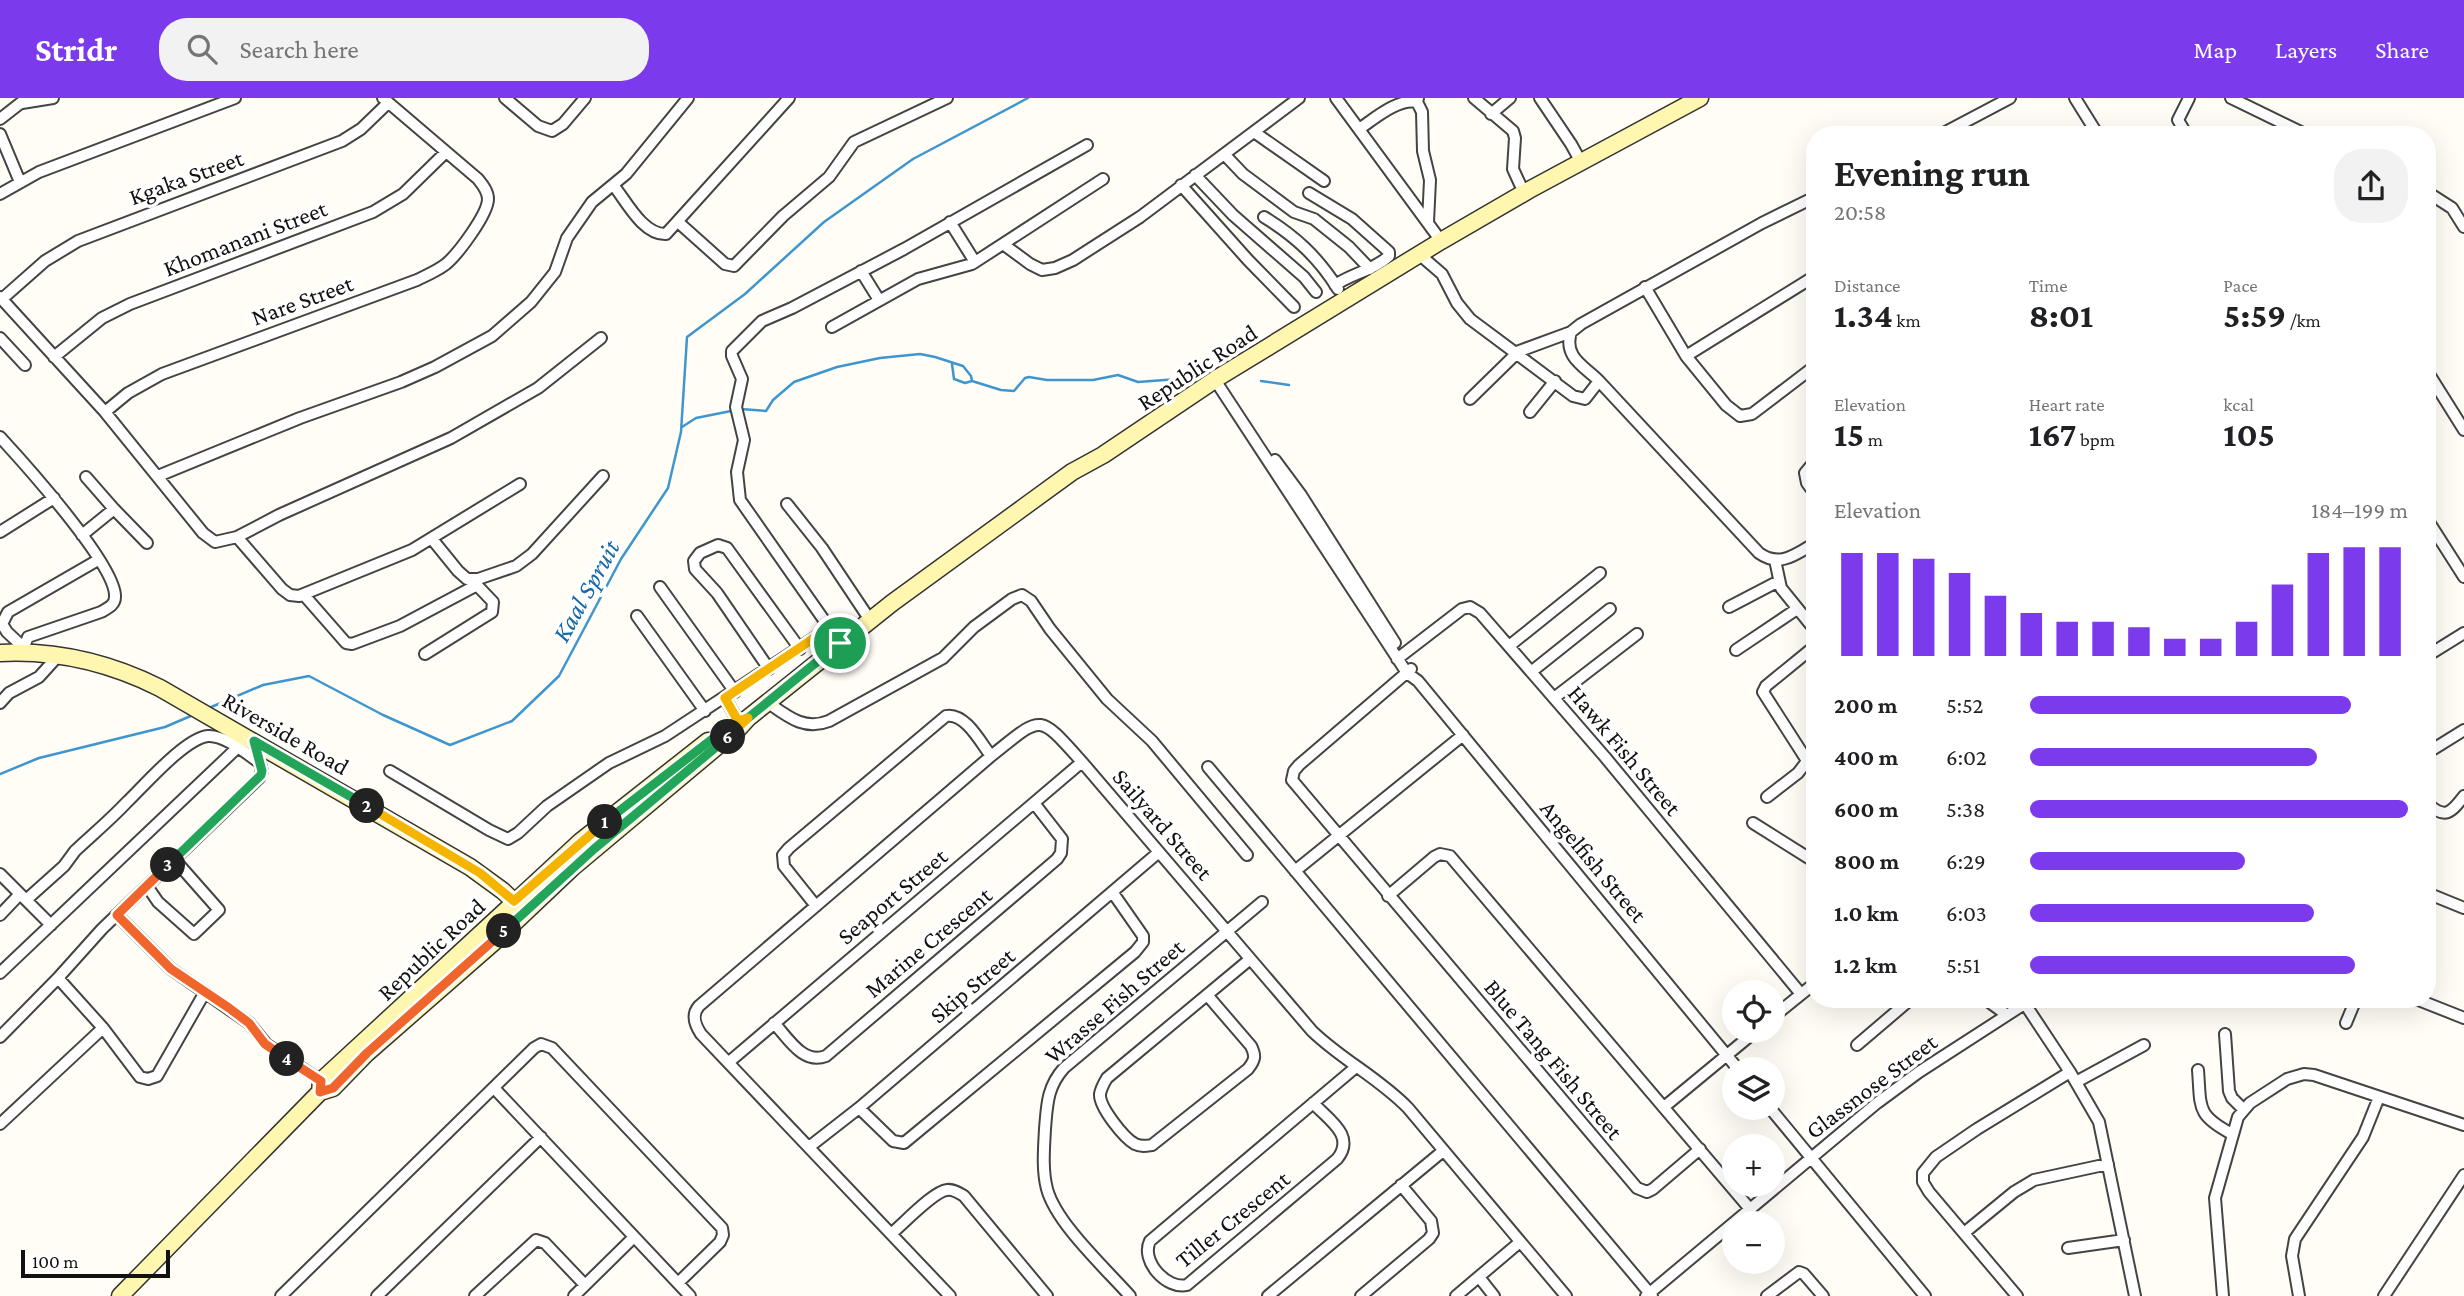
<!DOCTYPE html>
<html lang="en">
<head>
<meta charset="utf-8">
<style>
	body { margin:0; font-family:"Crimson Pro",serif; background:#f2f2f2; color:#202124; height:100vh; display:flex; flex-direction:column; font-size:26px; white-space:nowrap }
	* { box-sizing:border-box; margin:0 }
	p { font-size:23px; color:#757577 }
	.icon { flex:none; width:38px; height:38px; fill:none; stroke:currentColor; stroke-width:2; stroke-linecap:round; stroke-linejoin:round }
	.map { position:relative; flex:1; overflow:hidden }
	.drawer { position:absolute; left:1806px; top:28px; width:630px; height:882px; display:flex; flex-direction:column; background:#fff; border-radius:28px; box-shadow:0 7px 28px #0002 }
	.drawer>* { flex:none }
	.fabs { position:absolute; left:1722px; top:882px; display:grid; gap:14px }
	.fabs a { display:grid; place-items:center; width:63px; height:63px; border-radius:50%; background:#fff; box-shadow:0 7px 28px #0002; font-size:35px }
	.scale { position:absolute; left:21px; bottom:18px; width:149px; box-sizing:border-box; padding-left:7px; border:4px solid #111; border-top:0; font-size:19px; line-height:24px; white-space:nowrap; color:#111; -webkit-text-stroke:5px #fff; paint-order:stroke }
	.pin { position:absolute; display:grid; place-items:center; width:60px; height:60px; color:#fff; margin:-30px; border:4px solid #fff; border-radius:50%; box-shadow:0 2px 7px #0007 }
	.km { position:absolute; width:35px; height:35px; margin:-18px; border-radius:50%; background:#222; color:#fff; font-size:19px; line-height:35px; text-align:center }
	.round { display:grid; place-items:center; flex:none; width:74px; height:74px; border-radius:28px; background:#f2f2f2 }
	.overview { display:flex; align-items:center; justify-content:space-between; height:119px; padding:0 28px }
	h1 { font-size:38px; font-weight:700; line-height:52px }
	.figures { display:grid; grid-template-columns:repeat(3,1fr); gap:10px; height:119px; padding:7px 28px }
	.figures div { display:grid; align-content:center }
	.figures b { font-size:35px; font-weight:700 }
	.figures small { font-size:19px; font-weight:400 }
	.figures p { font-size:19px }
	.chart { height:196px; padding:14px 28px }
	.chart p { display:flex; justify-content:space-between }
	.chart svg { width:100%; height:126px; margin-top:7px; stroke:#7c3aed; stroke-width:6 }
	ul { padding:0 28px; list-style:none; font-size:23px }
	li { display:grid; grid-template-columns:112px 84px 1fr; align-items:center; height:52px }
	li i { height:18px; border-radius:9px; background:#7c3aed }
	header { display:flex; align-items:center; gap:42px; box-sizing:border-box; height:98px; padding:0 35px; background:#7c3aed; color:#fff }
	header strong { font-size:33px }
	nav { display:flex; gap:38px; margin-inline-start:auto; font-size:24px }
	.search { width:490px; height:63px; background:#f2f2f2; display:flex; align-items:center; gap:18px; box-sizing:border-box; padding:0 24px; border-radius:28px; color:#757577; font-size:26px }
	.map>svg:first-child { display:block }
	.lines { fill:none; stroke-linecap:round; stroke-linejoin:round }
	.stream { stroke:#3f96cf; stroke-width:2.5 }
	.street-casing { stroke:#444; stroke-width:14 }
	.secondary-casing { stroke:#333; stroke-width:19 }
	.street { stroke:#fff; stroke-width:10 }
	.secondary { stroke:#fff6b0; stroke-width:16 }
	.split-1-casing { stroke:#fff; stroke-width:14 }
	.split-2-casing { stroke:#fff; stroke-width:14 }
	.split-3-casing { stroke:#fff; stroke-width:14 }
	.split-4-casing { stroke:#fff; stroke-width:14 }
	.split-5-casing { stroke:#fff; stroke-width:14 }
	.split-6-casing { stroke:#fff; stroke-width:14 }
	.split-7-casing { stroke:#fff; stroke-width:14 }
	.split-1 { stroke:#22a559; stroke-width:9 }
	.split-2 { stroke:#f5b400; stroke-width:9 }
	.split-3 { stroke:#22a559; stroke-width:9 }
	.split-4 { stroke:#f0652b; stroke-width:9 }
	.split-5 { stroke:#f0652b; stroke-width:9 }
	.split-6 { stroke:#22a559; stroke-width:9 }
	.split-7 { stroke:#f5b400; stroke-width:9 }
	.labels { text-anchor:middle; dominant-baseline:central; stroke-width:7; stroke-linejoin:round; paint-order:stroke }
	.street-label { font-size:24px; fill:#111; stroke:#fff }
	.water-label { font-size:26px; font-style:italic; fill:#1768a6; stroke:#fff }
</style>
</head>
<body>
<header>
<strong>Stridr</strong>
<div class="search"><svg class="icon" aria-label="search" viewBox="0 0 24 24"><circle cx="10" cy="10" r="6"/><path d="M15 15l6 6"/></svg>Search here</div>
<nav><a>Map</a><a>Layers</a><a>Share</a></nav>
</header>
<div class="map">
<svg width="2464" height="1198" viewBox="0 0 2464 1198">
	<rect width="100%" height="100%" fill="#fffdf5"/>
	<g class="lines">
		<path class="stream" d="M952 266 954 281 965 285 972 283
			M1261 283 1289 287
			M741 311 766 313 773 302 794 284 837 269 880 260 920 256 935 259 963 268 971 278 972 283 1001 292 1014 293 1025 280 1029 279 1047 282H1093L1118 277 1138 284 1178 281
			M682 329 696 320 731 313
			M209 610 263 587 309 578 383 617 450 647 512 623 559 578 621 461 668 390 681 334 687 239 745 196 824 124 913 61 1028 0
			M0 676 39 660 165 629 193 617"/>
		<defs>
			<path id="street" d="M505 0 538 28 552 33 563 26 585 0
				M1336 0 1441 143
				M1418 0 1417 4 1422 14 1423 53 1430 82 1428 124
				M1474 0 1513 33 1515 40 1513 71 1524 95
				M1540 0 1571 46 1581 64
				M2075 0 2098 37
				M2231 0 2307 37
				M22 5 53 0
				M1491 16 1510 0
				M0 21 27 0
				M1359 31C1374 21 1398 0 1417 4
				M1254 34 1324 83
				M0 36 20 84
				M1940 37 2010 0
				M2187 37 2178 22 2189 0
				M1224 56 1243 76 1294 114 1314 121 1349 149 1370 171
				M1195 77 1233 117 1304 179 1316 194
				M1181 87 1248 162 1294 209
				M614 88C626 103 643 137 666 136L789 0
				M2427 94 2452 110 2464 129
				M1309 95 1352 121 1389 154V158C1374 172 1353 175 1335 187
				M0 96 39 74 235 0
				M1264 119C1295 138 1318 159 1338 191
				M678 124 725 166 734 168 783 118 829 79 854 44 947 0
				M950 124 975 164
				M1003 146 1030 166 1042 172 1055 170 1073 162 1140 119 1299 0
				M1420 157 1442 176 1457 205 1470 221 1573 298 1585 301 1599 283
				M861 173 879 202
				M1645 189 1686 258 1726 307 1740 318 1752 316 1815 268
				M0 199 105 314 203 435 215 444 237 439 279 417 451 340 538 290 601 240
				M2 201 45 163 78 143 342 43 361 31 388 5
				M832 229 918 181 972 166 1103 81
				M1571 234C1563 259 1584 268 1599 283L1759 455C1780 470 1796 456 1815 445
				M0 240 25 267
				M1514 255 1571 234 1581 226 1762 125 1815 99
				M1686 258 1815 178
				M54 259 102 220 130 206 373 114 403 96 445 55
				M2427 273 2464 332
				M1215 282 1407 575 1418 583 1738 971
				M1470 301 1516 256
				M105 314 128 295 162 276 417 182C427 177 437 173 446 166 458 156 488 116 488 101 488 93 482 86 478 81L383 0
				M1530 314 1555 283
				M0 339C23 364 117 468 115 499 115 507 108 510 101 514L28 539 22 554
				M1275 362 1301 397 1395 545
				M1815 363 1805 375 1807 385 1815 396
				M158 378 300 320 401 284 435 269 492 238 531 204 555 174 567 140 592 104 626 76 688 0
				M86 379 114 411
				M787 406 822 450 870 522
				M2427 421 2464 479
				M0 434 54 400
				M82 437 114 411 147 445
				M237 439 282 491 290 497 299 498 412 452 520 386
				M432 441 458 473 467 481H478L516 468 532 456 603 378
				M1775 462 1781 490 1815 532
				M660 489 735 594
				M304 497 346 545 352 546 400 528 477 487
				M1729 509 1779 483
				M637 518 705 613
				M840 545 740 402 737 374 744 342 736 309 742 281 732 258V253L762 223 792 210 904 151 1087 47
				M1509 548 1600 475
				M1815 548 1766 588 1763 594 1806 661 1815 658
				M23 549 7 534 2 526 8 514 98 462
				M1736 552 1797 511
				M425 556 492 514 493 504 472 482
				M2427 558 2464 535
				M1397 561 1462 511 1470 509 1480 515 1605 659 1801 896
				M769 571 717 495 695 471 694 463 700 455 718 447 727 450 800 551
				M1411 571 1299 667 1294 673 1292 682 1637 1090 1647 1094 1653 1091 1700 1051
				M1531 574 1610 511
				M725 600 738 623
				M1554 600 1637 536
				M767 604C787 618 804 633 829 623L943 560 974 529 1012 501 1022 497 1031 503 1050 531 1107 601 1152 643 1247 757
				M0 605 9 595 39 579 58 558
				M2427 655 2464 632
				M1208 669 1652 1198
				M390 673 489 732 508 741 518 735 547 708 609 665 665 638 829 530
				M1767 699 1798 675 1808 662
				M2427 705C2445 722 2451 715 2464 698
				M1753 725 1815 764
				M1295 773 1463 637
				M0 776 51 827
				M147 788 158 804 194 836 219 812 174 761
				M2427 795 2464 810
				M1388 798 1434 759 1440 756 1450 758 1750 1111
				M26 802 64 768 75 753C92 737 110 722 126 705 143 689 185 640 208 638 225 637 247 656 260 665
				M816 808 784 768 783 757 789 750 946 618C965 614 981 645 991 658
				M0 817 20 796
				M117 817 171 871 249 925 266 946 321 983
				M0 875 237 650
				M58 880 103 930
				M1208 898 1251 948C1256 958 1255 962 1248 971L1152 1047C1146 1048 1141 1049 1135 1046 1124 1040 1099 1009 1100 996 1101 990 1104 985 1107 980L1249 862
				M1985 901 2007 917
				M2416 901 2464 920
				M2025 906 2070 974 2099 1024 2135 1198
				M1773 919 1815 885
				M774 925C788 940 803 967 826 958L1057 761 1061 755 1062 741 1034 705
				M2346 925 2356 901
				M2225 936 2229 993 2232 1000 2243 1011
				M0 939 58 880 102 831 259 680 262 673 254 643
				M1857 947 1911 901
				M729 964 1082 664
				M2198 972C2201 1010 2196 1017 2232 1036
				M2076 984 2144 947
				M494 990 690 1198
				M1313 1005C1329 1022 1356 1038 1337 1061L1187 1187C1167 1192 1140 1163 1150 1143L1356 969
				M1664 1009 1756 933
				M859 1010 893 1043 904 1045 1135 854 1143 844V838L1113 795
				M1770 1010 1925 1198
				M0 1026 103 930 140 979 148 981 157 978 205 894
				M809 1049 859 1010 1159 754
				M892 1135C903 1126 934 1093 947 1092 953 1091 959 1095 964 1098L1047 1198
				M1964 1135 2014 1094 2034 1082 2108 1066
				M2068 1150 2124 1142
				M1479 1179 1494 1198
				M281 1198 534 950 541 946 552 950 722 1130 723 1137 720 1144 678 1185
				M377 1198 541 1039
				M475 1198 536 1142 545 1145 585 1187
				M574 1198 634 1139
				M950 1198 701 936C695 927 691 917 699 908L991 658C1043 617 1037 614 1082 664L1312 933C1342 962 1379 980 1408 1010L1566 1198
				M1130 1198C1105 1170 1056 1125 1047 1091 1042 1072 1044 1050 1045 1031 1047 1007 1047 989 1064 970L1262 804
				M1268 1198 1443 1053
				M1361 1198 1429 1141 1433 1135 1431 1123 1401 1087
				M1456 1198 1520 1144
				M1646 1198 1877 1005 1919 974 2032 901
				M1767 1198 1799 1174 1804 1176 1823 1198
				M2017 1198 1929 1094 1923 1084V1075L1936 1059 1977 1031 2070 974
				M2223 1198 2215 1100 2238 1019 2250 1005 2287 981 2304 976 2314 977 2464 1027
				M2299 1198 2292 1158 2295 1141 2363 1039 2379 999
				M2384 1198 2464 1077"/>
			<path id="secondary" d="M0 555C56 552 110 565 160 590L470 769 503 793 525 814
				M320 994 321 983 581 743 708 643
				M120 1198 320 994 333 990 367 955 494 844 572 770 738 631 748 620 892 505 1072 374 1103 357 1219 279 1441 143 1529 92 1700 0"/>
		</defs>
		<use href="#street" class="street-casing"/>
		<use href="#secondary" class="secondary-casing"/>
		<use href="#street" class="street"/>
		<use href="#secondary" class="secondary"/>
	</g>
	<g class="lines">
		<defs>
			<path id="split-1" d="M605 724 733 625 748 620 840 545"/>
			<path id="split-2" d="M367 708 480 775 514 803 605 724"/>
			<path id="split-3" d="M168 767 261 677 262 673 254 643 367 708"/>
			<path id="split-4" d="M168 767 117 817 171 871 229 910 249 925 265 946 287 961"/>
			<path id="split-5" d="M287 961 321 983 320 994 333 990 367 955 504 833"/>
			<path id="split-6" d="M504 833 594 751 728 639"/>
			<path id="split-7" d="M728 639 748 620 738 623 725 600 829 530 840 545"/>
		</defs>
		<use href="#split-1" class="split-1-casing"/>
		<use href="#split-2" class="split-2-casing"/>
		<use href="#split-3" class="split-3-casing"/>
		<use href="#split-4" class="split-4-casing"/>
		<use href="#split-5" class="split-5-casing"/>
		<use href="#split-6" class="split-6-casing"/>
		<use href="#split-7" class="split-7-casing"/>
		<use href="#split-1" class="split-1"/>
		<use href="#split-2" class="split-2"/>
		<use href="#split-3" class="split-3"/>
		<use href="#split-4" class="split-4"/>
		<use href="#split-5" class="split-5"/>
		<use href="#split-6" class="split-6"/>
		<use href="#split-7" class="split-7"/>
	</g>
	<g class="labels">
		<g class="street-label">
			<text transform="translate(186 79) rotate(-20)">Kgaka Street</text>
			<text transform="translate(245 140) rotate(-21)">Khomanani Street</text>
			<text transform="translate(302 202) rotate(-20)">Nare Street</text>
			<text transform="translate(1197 269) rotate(-33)">Republic Road</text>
			<text transform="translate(286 635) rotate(30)">Riverside Road</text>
			<text transform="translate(1625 652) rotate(50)">Hawk Fish Street</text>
			<text transform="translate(1163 726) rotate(49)">Sailyard Street</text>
			<text transform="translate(1594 763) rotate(50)">Angelfish Street</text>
			<text transform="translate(892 798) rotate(-40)">Seaport Street</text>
			<text transform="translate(928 844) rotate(-40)">Marine Crescent</text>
			<text transform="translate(431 851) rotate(-43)">Republic Road</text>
			<text transform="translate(972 887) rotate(-40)">Skip Street</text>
			<text transform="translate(1114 903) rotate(-41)">Wrasse Fish Street</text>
			<text transform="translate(1554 961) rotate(50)">Blue Tang Fish Street</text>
			<text transform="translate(1871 988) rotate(-37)">Glassnose Street</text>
			<text transform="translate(1232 1121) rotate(-39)">Tiller Crescent</text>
		</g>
		<g class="water-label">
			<text transform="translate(586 493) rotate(-61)">Kaal Spruit</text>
		</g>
	</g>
</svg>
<div class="fabs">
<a><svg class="icon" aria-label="locate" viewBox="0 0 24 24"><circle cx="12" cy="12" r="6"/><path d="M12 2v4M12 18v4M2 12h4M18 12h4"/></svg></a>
<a><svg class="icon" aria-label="layers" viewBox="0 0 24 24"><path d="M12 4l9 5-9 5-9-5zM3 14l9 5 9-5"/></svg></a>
<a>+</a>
<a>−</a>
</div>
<div class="scale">100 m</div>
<div class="pin" style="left:840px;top:545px;background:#1e9e55"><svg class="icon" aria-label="arrive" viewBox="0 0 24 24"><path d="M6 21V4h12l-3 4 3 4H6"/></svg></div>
<b class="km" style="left:605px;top:724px">1</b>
<b class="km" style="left:367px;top:708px">2</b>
<b class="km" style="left:168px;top:767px">3</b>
<b class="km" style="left:287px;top:961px">4</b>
<b class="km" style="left:504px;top:833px">5</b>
<b class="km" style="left:728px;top:639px">6</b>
<section class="drawer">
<div class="overview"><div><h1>Evening run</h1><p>20:58</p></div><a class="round"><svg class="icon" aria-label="share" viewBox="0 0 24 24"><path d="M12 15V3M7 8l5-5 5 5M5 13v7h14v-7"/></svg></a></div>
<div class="figures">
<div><p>Distance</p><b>1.34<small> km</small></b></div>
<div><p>Time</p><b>8:01</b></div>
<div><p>Pace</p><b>5:59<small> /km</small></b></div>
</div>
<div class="figures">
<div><p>Elevation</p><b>15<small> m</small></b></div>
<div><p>Heart rate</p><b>167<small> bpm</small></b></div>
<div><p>kcal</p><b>105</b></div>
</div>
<div class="chart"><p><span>Elevation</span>184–199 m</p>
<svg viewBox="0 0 160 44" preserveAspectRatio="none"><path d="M5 44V8M15 44V8M25 44V10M35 44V15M45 44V23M55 44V29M65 44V32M75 44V32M85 44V34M95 44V38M105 44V38M115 44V32M125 44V19M135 44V8M145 44V6M155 44V6"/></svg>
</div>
<ul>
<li><b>200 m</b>5:52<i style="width:85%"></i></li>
<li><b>400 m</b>6:02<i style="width:76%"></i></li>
<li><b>600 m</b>5:38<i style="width:100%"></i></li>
<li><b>800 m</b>6:29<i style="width:57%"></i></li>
<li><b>1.0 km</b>6:03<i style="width:75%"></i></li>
<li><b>1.2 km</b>5:51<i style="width:86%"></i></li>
</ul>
</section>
</div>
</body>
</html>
